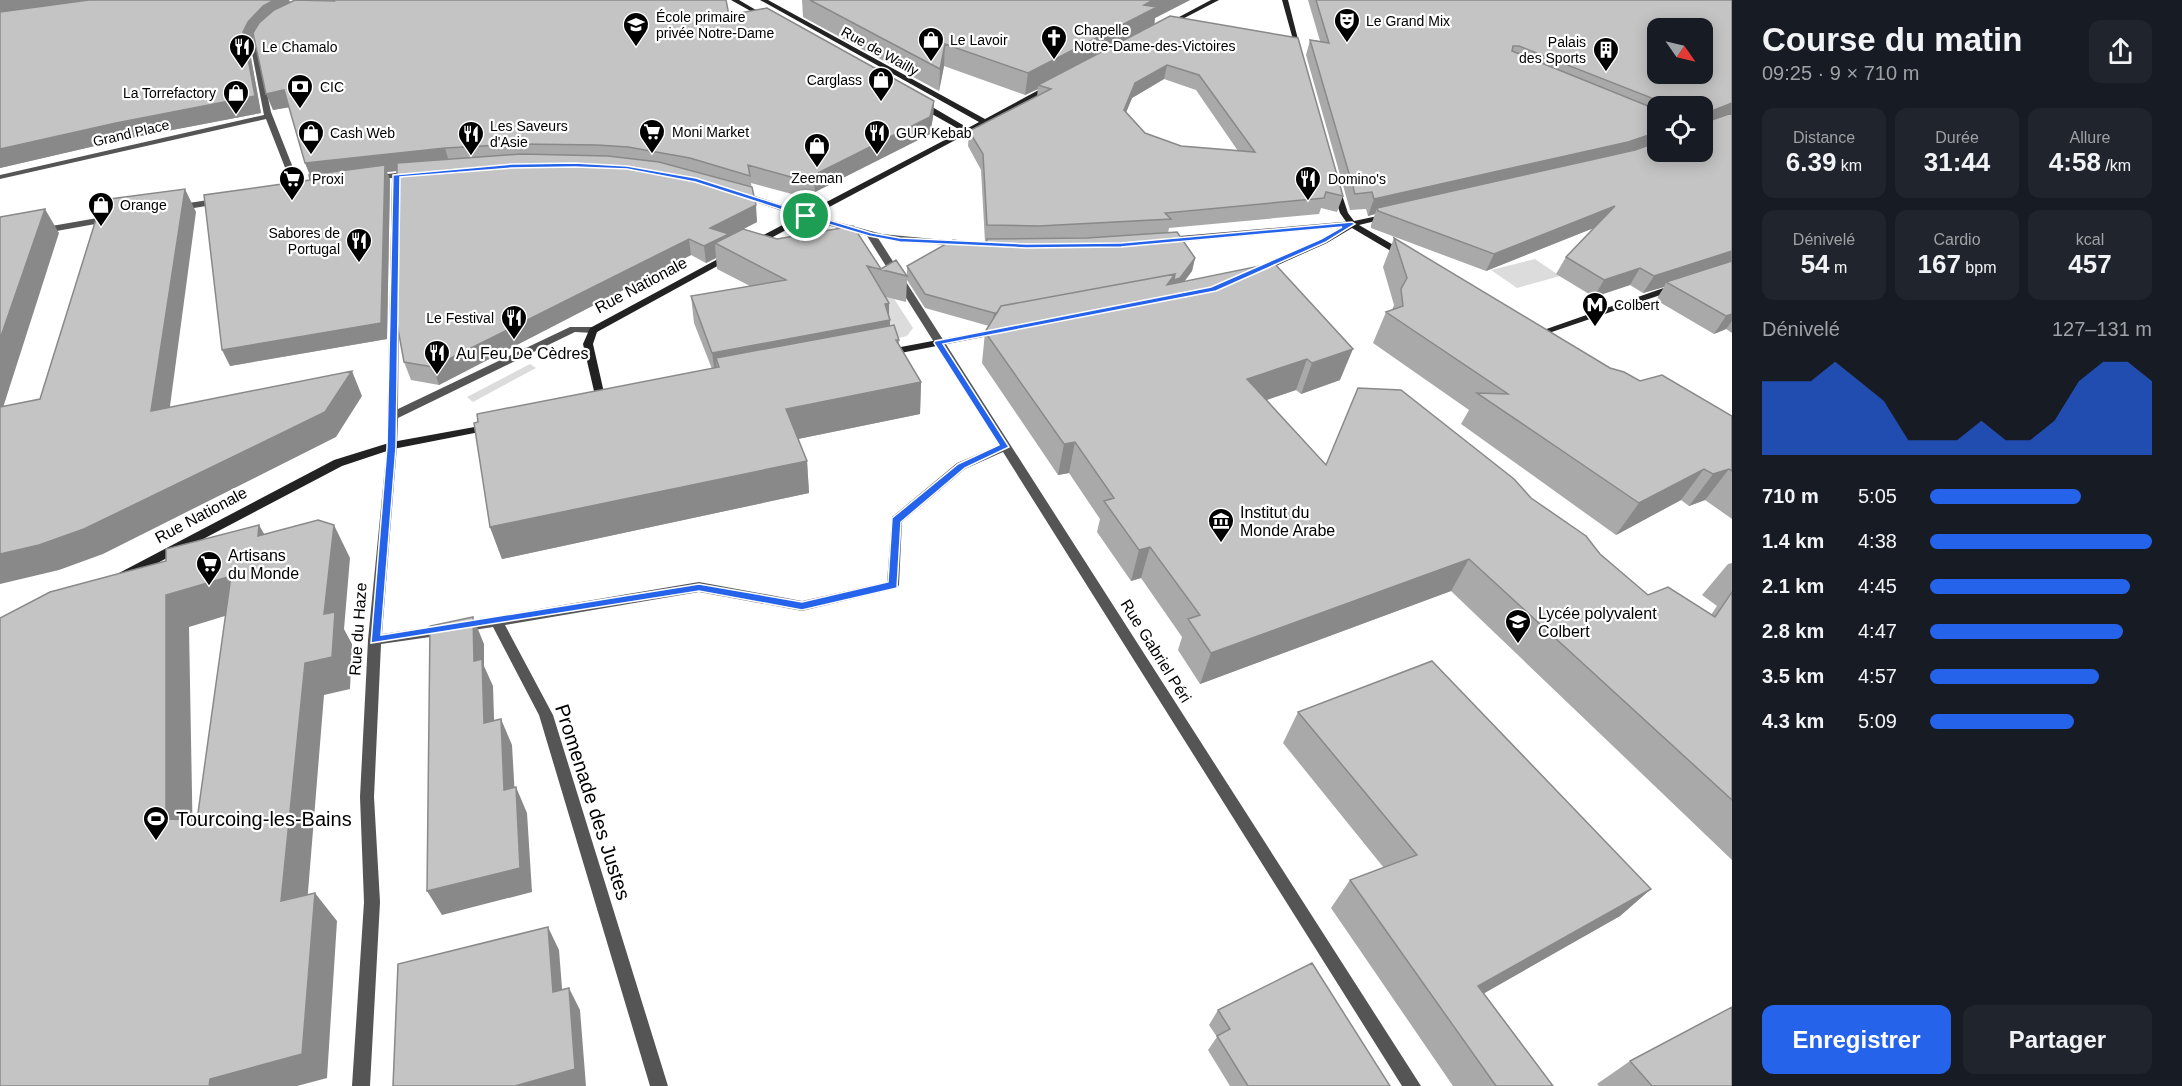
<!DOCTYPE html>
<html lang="fr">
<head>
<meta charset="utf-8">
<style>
	body { margin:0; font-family:Helvetica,sans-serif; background:#20242c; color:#f1f3f6; height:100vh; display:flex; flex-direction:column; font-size:22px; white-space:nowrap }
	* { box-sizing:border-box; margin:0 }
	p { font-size:20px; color:#9ea1a6 }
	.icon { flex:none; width:33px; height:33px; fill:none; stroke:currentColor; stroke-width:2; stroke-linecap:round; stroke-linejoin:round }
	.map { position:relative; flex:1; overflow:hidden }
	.side { display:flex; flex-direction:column; background:#171b24; width:450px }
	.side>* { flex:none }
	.needle { width:39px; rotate:124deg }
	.fabs { position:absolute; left:1647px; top:18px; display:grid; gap:12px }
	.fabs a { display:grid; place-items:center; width:66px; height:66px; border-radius:12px; background:#171b24; box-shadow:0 3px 15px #0003; font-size:30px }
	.pin { position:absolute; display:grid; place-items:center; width:51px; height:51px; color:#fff; margin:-26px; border:3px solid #fff; border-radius:50%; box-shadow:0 2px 6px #0007 }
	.round { display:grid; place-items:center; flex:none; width:63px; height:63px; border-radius:12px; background:#20242c }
	.summary { display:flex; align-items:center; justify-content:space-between; height:102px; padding:0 30px }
	h1 { font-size:33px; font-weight:600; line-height:45px }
	.figures { display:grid; grid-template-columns:repeat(3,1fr); gap:9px; height:102px; padding:6px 30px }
	.figures div { display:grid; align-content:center; border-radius:12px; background:#20242c; text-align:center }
	.figures b { font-size:26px; font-weight:600 }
	.figures small { font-size:16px; font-weight:400 }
	.figures p { font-size:16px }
	.chart { height:168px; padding:12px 30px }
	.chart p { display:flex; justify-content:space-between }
	.chart svg { width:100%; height:108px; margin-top:6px; fill:#2563eb; opacity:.7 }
	.action { display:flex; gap:12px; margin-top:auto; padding:12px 30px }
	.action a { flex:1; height:69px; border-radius:12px; background:#2563eb; color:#fff; font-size:24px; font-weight:600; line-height:69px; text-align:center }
	.action a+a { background:#20242c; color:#f1f3f6 }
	ul { padding:0 30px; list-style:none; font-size:20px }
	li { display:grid; grid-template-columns:96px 72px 1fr; align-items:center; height:45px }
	li i { height:15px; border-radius:8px; background:#2563eb }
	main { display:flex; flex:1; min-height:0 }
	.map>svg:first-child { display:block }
	.green { fill:#dcdcdc }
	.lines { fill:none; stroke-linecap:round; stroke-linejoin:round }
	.street { fill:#555; fill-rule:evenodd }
	.secondary { fill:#222; fill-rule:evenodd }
	.wall { fill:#a9a9a9; fill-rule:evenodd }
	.shaded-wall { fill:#898989 }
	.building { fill:#c4c4c4; stroke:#898989; stroke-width:1.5; fill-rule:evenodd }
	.route { fill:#2563eb; stroke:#fff; stroke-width:1.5; fill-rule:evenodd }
	.labels { text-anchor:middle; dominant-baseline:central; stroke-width:4.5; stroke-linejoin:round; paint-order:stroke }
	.far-poi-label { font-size:14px; fill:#000; stroke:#fff; text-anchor:start }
	.far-street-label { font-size:14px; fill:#000; stroke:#fff }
	.street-label { font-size:16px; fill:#000; stroke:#fff }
	.poi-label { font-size:16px; fill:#000; stroke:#fff; text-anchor:start }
	.near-street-label { font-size:20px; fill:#000; stroke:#fff }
	.near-poi-label { font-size:20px; fill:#000; stroke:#fff; text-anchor:start }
</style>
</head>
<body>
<main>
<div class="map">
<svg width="1732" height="1086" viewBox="0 0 1732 1086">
	<rect width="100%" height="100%" fill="#fff"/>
	<path class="green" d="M1535 259 1560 276 1517 288 1491 270Z
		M878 274 913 328 907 336 894 339 859 277Z
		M530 364 536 368 473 402 467 397Z"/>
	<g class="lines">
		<path class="street" d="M264 29 267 31 259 40 257 48 271 112 301 188 300 190 293 188 266 119 0 179V175L264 115 251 48 254 38Z
			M411 171 415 173 414 175 400 177 398 409 570 327H593L598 330 593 333 575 332 398 418 397 446 382 634 444 625 449 626 450 630 449 634 444 635 381 644 374 797 380 902 370 1086H352L364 902 360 797 368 640 387 446 392 178 372 180 368 178 372 176Z
			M737 192H743L815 216 882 234 965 242 966 244 962 247 878 238 1421 1086H1402L1003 452 965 469 902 522 899 585 897 588 802 611 699 592 505 625 553 715 668 1086H650L539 715 493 627 461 632 456 631 455 627 456 623 699 582 802 601 887 582 892 517 957 463 999 445 867 236 809 220 737 196Z
			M221 198 224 199V203L176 211 172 208 176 205Z
			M109 216 113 219 112 221 40 234 36 231 40 228Z
			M1352 221 1356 224 1355 226 1168 243 1164 240 1168 237Z"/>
		<path class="secondary" d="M731 0H739L768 17 763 18Z
			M760 0H768L985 119 1048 85 1055 87 756 246H750V242L962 131 916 105V101H922L968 128 979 122Z
			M1211 0H1219L1169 26 1164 25Z
			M1282 0H1288L1302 55 1297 54Z
			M1333 187 1340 189 1348 213 1354 221 1392 213V217L1359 225 1407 253V257H1401L1352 228 1327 243 1262 272H1256V268L1321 239 1347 223 1340 213 1332 189Z
			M729 253 732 254V258L597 332 593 344 607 406 606 408H598L583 344 590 328Z
			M1675 284 1680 287 1678 289 1543 335H1537L1535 333Z
			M1001 328 1004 329V333L885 356 880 353 885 350Z
			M491 424 495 425 496 427 495 429 393 449 342 466 127 579H119L117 576 119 573 334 460 392 442Z"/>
	</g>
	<path class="wall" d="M289 0 290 2 295 0H726L729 15 934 101 933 117 930 134 815 192 792 194 751 183 757 222 743 229 907 276V266L986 245V242H985L981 170 968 146 969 131 1037 96 1038 89 1025 95 944 66 939 91 803 17 802 0H1190L1155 18 1154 24 1343 196 1337 212 1321 208 1319 214 1169 228 1168 233 1195 258 1192 271 1184 282 1340 380 1301 394 1296 390 1266 400 1326 465 1531 498 1600 554 1648 595 1711 615 1717 606 1702 595 1728 564 1732 563V860L1451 591 1200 684 1178 650 1182 637 1141 578 1131 581 1097 532 1100 519 1069 473 1058 475 982 363 985 332 989 326 925 308 907 280 906 302 886 297 889 303V316L890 326 899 340V346L921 382 920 414 798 439 807 461 809 493 502 559 490 527 712 369 694 323 691 296 750 286 717 269 716 258 706 263 691 255 439 385 411 380 404 362 397 171 387 172 390 180 387 339 230 366 310 180V175L305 163 289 107 273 110 254 37 249 47 261 113 125 139 0 168V12ZM1164 79 1196 90 1238 151 1181 146 1145 133 1126 112 1132 98Z
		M1308 0H1732V333L1726 329 1714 334 1656 300 1664 287 1643 293 1630 285 1594 297 1556 274 1566 257 1594 228 1486 271 1371 228V225L1375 214 1368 216 1366 209 1350 210 1306 55 1310 40 1320 41ZM1658 106H1702L1658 152Z
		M1394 238 1610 368 1640 381 1732 416V519L1705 500 1689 506 1681 500 1616 535 1461 424 1469 410 1373 343 1386 312 1392 310 1394 305 1383 267Z
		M1298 712 1651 889 1620 916 1484 993 1553 1086H1453L1331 908 1350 880 1384 868 1283 743Z
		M1218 1010 1390 1086H1230L1208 1050 1217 1037 1209 1025Z
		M1630 1061 1732 1086H1599L1597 1084Z"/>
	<path class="shaded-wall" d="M0 0H153L0 12Z
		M274 0H289L292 7 254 37 249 47 261 113 125 139 0 168V149L248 22 263 6Z
		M1153 0H1190L1155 18 1154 28 1038 85V89L1025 95 1028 73Z
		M945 44 944 66 939 91 940 69Z
		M1167 65 1164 79 1132 98 1121 125 1124 110 1135 83Z
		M284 90 291 107 273 110 266 94Z
		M934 101 933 117 930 134 815 192 814 175Z
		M1732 103V115L1702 127 1709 112Z
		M1658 132V146L1377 208 1375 214 1368 216 1374 199Z
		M445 148 450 165 387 172 390 180 387 339 230 366 222 350 312 180 305 163Z
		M185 189 196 212 166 436 151 411Z
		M756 205 757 222 715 244 716 258 706 263 704 246 710 228Z
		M1615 206 1606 223 1486 271 1494 254Z
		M45 209 59 233 0 417V339Z
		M689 239 691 255 439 385 433 367Z
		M1732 251V265L1666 282 1664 287 1643 293 1654 276Z
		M1195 258 1192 271 1177 291 993 327 994 313Z
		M1640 268 1630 285 1594 297 1604 280Z
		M889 303V320H890V347L719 367 716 358 718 379 716 380 712 353Z
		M1732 314V321L1726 329 1714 334 1726 316Z
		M1353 349 1340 380 1301 394 1312 363Z
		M1307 359 1296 390 1237 410 1247 379Z
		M352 371 362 396 336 437 103 554 59 570 0 584V554Z
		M921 382 920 414 788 441 786 409Z
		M1075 442 1069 473 1058 475 1064 444Z
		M807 461 809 493 502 559 490 527Z
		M1704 469 1681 500 1616 535 1639 503Z
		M1729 469 1705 500 1689 506 1713 474Z
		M259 525 278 558 258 536Z
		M334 525 350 558 344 629 352 644 350 689 324 695 305 929 281 901 305 663 324 614Z
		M1150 547 1141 578 1131 581 1139 550Z
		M1469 559 1451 591 1200 684 1211 653Z
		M231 576 251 608 189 627 193 849 166 819V595Z
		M473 617 484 644V666L493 686 495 749 484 723 474 661Z
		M501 719 512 745 516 815 504 790Z
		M516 787 527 813 532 892 442 915 427 891Z
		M1651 889 1620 916 1453 1011 1478 986Z
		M315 893 337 921 327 1078 297 1086H209L210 1079Z
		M548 927 559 950 564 1013 553 992Z
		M569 988 580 1010 586 1086H515Z"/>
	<path class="building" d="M89 0H274L263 6 248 22 243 32 255 96 116 123 0 149V12Z
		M295 0 334 1 333 0H726L729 15 767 8 934 101 930 117 814 175 791 177 748 165 750 176 690 158 628 147 597 145 521 144 445 148 305 163 284 90 266 94 253 33 259 23 274 10Z
		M810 0H1153L1144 5 1157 7 1028 73 945 44 940 69Z
		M1316 0H1732V103L1709 112V118L1712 120 1732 113V251L1654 276 1640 268 1604 280 1566 257 1615 206 1494 254 1378 211 1377 208 1635 150 1658 142V152H1702V106H1668L1667 104 1519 46H1513L1512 51 1658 110V132L1628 142 1374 199 1372 192 1355 194 1310 40 1329 43ZM1658 28H1702V74H1658Z
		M1170 16 1298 38 1343 196 1326 192 1324 198 1165 213 1171 219 1039 226 987 225 983 154 969 131 1051 89 1038 85ZM1167 65 1199 75 1255 152 1181 146 1145 133 1124 110 1135 83Z
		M521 154 608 156 659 162 752 187 756 205 710 228 729 234 704 246 689 239 433 367 404 362 396 318 397 163Z
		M385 165 381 323 222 350 204 195 310 180 309 175Z
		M185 189 151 411 352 371 325 412 84 529 39 545 0 554V407L40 399 102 200Z
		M45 209 0 339V217Z
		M853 226 881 269 896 260 907 276 867 266 889 303 885 304 890 320 712 353 691 296 786 280 715 243 743 229 777 239Z
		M1177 232 1195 258 1180 278 1174 280 1175 274 1001 306 997 313H994L925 294 907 266 953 240 987 245V239L1087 238Z
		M1394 238 1610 368 1624 372 1640 381 1662 375 1732 416V471L1729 469 1713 474 1704 469 1639 503 1477 393 1508 394 1386 312 1403 306 1401 289 1407 278Z
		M1732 261V314L1726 316 1666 282Z
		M1274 263 1353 349 1312 363 1307 359 1247 379 1326 465 1358 388 1401 390 1514 479 1531 498 1586 536 1600 554 1648 595 1668 587 1715 617 1732 592V800L1469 559 1211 653 1188 619 1200 615 1150 547 1139 550 1104 501 1114 498 1075 442 1064 444 985 332 1001 306 1175 274 1167 285Z
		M894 325 899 340H896L921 382 786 409 807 461 490 527 474 423 478 422 477 414 719 367 716 358Z
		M318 520 334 525 324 614 335 612 332 657 305 663 281 901 315 893 302 1054 210 1079 209 1086H0V618L50 592 166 561V549L259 525 258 536ZM231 576 197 820 166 819V595Z
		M473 617 474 661 482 659 484 723 501 719 504 790 516 787 520 868 427 891 430 626Z
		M1432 661 1651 889 1478 986 1553 1086H1496L1350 880 1417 855 1298 712Z
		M548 927 553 992 569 988 575 1069 515 1086H393L398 964Z
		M1312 963 1390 1086H1248L1217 1036 1230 1029 1218 1010Z
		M1732 1007V1086H1652L1630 1061Z"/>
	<path class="route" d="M575 163 627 166 696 178 809 214 872 233 900 238 1026 244 1121 243 1352 222 1355 224 1326 242 1216 291 943 344 1009 447 965 468 901 522 897 588 802 610 699 591 371 643 387 447 393 175 512 164ZM575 167 627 169 695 182 804 217 869 236 900 242 1026 248 1121 247 1342 227 1321 239 1211 287 935 341 934 343 999 445 958 464 892 518 888 582 802 602 699 584 381 635 396 447 400 177 512 168Z"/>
	<defs>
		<symbol id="theatre-pin" viewBox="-11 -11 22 30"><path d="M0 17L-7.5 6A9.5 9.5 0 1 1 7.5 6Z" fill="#000" stroke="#fff"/><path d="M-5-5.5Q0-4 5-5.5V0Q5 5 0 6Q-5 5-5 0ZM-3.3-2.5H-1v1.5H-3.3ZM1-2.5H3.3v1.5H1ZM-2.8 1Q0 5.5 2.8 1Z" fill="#fff"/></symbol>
		<symbol id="school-pin" viewBox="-11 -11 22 30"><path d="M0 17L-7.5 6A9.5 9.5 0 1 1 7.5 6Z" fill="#000" stroke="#fff"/><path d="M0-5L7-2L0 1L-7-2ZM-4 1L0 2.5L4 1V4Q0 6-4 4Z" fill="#fff"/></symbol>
		<symbol id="church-pin" viewBox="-11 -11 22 30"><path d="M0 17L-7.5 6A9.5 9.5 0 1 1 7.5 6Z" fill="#000" stroke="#fff"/><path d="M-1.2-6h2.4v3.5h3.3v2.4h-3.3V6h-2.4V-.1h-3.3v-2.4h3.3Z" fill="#fff"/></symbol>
		<symbol id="shop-pin" viewBox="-11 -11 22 30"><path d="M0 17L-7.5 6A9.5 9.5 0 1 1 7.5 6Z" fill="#000" stroke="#fff"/><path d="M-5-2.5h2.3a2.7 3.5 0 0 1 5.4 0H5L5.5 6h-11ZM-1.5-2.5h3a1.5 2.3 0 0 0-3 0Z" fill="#fff"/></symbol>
		<symbol id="restaurant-pin" viewBox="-11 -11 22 30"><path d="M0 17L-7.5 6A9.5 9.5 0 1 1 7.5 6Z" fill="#000" stroke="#fff"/><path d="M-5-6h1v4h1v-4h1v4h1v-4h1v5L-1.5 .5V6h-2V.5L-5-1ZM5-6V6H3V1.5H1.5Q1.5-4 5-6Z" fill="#fff"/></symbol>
		<symbol id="building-pin" viewBox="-11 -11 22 30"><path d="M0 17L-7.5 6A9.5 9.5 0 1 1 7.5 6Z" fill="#000" stroke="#fff"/><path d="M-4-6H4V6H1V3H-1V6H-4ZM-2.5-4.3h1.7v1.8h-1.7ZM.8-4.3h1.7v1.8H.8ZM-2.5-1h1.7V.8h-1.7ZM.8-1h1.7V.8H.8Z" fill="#fff"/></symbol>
		<symbol id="bank-pin" viewBox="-11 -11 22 30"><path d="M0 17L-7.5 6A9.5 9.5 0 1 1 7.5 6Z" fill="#000" stroke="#fff"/><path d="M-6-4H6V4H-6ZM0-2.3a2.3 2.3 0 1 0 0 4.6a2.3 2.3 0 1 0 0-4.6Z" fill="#fff"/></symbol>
		<symbol id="supermarket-pin" viewBox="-11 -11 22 30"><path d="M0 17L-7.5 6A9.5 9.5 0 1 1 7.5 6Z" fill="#000" stroke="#fff"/><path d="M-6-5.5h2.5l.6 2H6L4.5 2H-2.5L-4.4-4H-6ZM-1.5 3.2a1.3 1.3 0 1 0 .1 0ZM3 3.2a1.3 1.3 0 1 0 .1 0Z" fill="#fff"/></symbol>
		<symbol id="metro-pin" viewBox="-11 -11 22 30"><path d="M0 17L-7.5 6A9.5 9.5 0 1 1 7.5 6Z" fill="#000" stroke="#fff"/><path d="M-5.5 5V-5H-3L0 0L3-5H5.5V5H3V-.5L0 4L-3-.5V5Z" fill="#fff"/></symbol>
		<symbol id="museum-pin" viewBox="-11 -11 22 30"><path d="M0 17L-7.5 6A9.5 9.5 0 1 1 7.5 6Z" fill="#000" stroke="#fff"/><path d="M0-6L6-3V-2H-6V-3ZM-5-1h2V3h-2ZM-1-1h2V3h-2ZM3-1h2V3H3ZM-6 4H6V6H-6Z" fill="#fff"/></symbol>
		<symbol id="stadium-pin" viewBox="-11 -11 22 30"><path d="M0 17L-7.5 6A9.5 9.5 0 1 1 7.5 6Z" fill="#000" stroke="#fff"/><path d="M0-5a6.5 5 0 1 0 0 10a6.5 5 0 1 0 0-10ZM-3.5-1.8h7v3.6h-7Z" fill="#fff"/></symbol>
	</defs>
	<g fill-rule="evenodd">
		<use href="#theatre-pin" x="1332" y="6" width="30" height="40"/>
		<use href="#school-pin" x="621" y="10" width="30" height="40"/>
		<use href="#church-pin" x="1039" y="23" width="30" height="40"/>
		<use href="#shop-pin" x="916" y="25" width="30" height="40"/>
		<use href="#restaurant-pin" x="227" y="32" width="30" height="40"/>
		<use href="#building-pin" x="1591" y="35" width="30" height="40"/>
		<use href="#shop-pin" x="866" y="65" width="30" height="40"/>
		<use href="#bank-pin" x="285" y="72" width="30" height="40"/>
		<use href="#shop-pin" x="221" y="78" width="30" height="40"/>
		<use href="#supermarket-pin" x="637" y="117" width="30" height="40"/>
		<use href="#shop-pin" x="296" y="118" width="30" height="40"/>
		<use href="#restaurant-pin" x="862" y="118" width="30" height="40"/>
		<use href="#restaurant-pin" x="456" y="119" width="30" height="40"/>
		<use href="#shop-pin" x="802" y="131" width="30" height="40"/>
		<use href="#supermarket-pin" x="277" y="164" width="30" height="40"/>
		<use href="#restaurant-pin" x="1293" y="164" width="30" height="40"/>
		<use href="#shop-pin" x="86" y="190" width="30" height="40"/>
		<use href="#restaurant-pin" x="344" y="226" width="30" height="40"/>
		<use href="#metro-pin" x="1580" y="290" width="30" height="40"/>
		<use href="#restaurant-pin" x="499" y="303" width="30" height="40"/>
		<use href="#restaurant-pin" x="422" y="338" width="30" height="40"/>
		<use href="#museum-pin" x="1206" y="506" width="30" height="40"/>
		<use href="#supermarket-pin" x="194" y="549" width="30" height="40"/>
		<use href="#school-pin" x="1503" y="607" width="30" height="40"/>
		<use href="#stadium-pin" x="141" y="804" width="30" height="40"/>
	</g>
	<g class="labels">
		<g class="far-poi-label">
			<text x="656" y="17">École primaire<tspan x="656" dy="16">privée Notre-Dame</tspan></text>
			<text x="1366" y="21">Le Grand Mix</text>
			<text x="1074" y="30">Chapelle<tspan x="1074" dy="16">Notre-Dame-des-Victoires</tspan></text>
			<text x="950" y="40">Le Lavoir</text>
			<text x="1586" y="42" text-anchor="end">Palais<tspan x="1586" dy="16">des Sports</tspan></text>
			<text x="262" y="47">Le Chamalo</text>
			<text x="862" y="80" text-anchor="end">Carglass</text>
			<text x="320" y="87">CIC</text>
			<text x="216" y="93" text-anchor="end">La Torrefactory</text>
			<text x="490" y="126">Les Saveurs<tspan x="490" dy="16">d'Asie</tspan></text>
			<text x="672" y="132">Moni Market</text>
			<text x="330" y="133">Cash Web</text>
			<text x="896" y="133">GUR Kebab</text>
			<text x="817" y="178" text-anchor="middle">Zeeman</text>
			<text x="312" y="179">Proxi</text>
			<text x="1328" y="179">Domino's</text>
			<text x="120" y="205">Orange</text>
			<text x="340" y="233" text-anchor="end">Sabores de<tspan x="340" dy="16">Portugal</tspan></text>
			<text x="1614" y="305">Colbert</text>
			<text x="494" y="318" text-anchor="end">Le Festival</text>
		</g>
		<g class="far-street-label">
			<text transform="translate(880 51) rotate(29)">Rue de Wailly</text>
			<text transform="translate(131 133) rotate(-13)">Grand Place</text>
		</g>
		<g class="street-label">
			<text transform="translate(641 285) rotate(-28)">Rue Nationale</text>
			<text transform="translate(201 515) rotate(-28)">Rue Nationale</text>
			<text transform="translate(358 629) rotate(-86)">Rue du Haze</text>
			<text transform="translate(1156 651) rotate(58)">Rue Gabriel Péri</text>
		</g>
		<g class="poi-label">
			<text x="456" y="353">Au Feu De Cèdres</text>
			<text x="1240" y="512">Institut du<tspan x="1240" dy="18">Monde Arabe</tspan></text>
			<text x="228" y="555">Artisans<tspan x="228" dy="18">du Monde</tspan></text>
			<text x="1538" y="613">Lycée polyvalent<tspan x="1538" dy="18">Colbert</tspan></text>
		</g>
		<g class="near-street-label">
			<text transform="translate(593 802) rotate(72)">Promenade des Justes</text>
		</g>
		<g class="near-poi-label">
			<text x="176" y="819">Tourcoing-les-Bains</text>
		</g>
	</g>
</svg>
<div class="fabs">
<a><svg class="needle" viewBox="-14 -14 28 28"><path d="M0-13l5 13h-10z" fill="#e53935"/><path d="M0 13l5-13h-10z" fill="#9ea1a6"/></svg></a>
<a><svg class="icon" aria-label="locate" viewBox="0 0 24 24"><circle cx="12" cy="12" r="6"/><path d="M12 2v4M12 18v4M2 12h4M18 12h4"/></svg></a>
</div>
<div class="pin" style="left:806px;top:216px;background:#1e9e55"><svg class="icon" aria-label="arrive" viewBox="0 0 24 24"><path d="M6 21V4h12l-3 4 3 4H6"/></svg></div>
</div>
<section class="side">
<div class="summary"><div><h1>Course du matin</h1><p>09:25 · 9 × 710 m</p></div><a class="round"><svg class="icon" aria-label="share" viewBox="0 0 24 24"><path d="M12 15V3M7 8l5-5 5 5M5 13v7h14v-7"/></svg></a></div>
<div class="figures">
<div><p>Distance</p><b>6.39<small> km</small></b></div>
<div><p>Durée</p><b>31:44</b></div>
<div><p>Allure</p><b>4:58<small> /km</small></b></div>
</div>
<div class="figures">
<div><p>Dénivelé</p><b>54<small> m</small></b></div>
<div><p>Cardio</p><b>167<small> bpm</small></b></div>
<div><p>kcal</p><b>457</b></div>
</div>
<div class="chart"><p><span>Dénivelé</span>127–131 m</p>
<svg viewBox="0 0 160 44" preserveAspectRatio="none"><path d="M0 44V14L10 14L20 14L30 6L40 14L50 22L60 38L70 38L80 38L90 30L100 38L110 38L120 30L130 14L140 6L150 6L160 14V44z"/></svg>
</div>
<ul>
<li><b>710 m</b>5:05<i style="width:68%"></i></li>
<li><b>1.4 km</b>4:38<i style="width:100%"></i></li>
<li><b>2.1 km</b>4:45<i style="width:90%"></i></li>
<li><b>2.8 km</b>4:47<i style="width:87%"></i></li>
<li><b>3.5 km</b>4:57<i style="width:76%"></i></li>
<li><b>4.3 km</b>5:09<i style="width:65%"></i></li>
</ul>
<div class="action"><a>Enregistrer</a><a>Partager</a></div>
</section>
</main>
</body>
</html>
